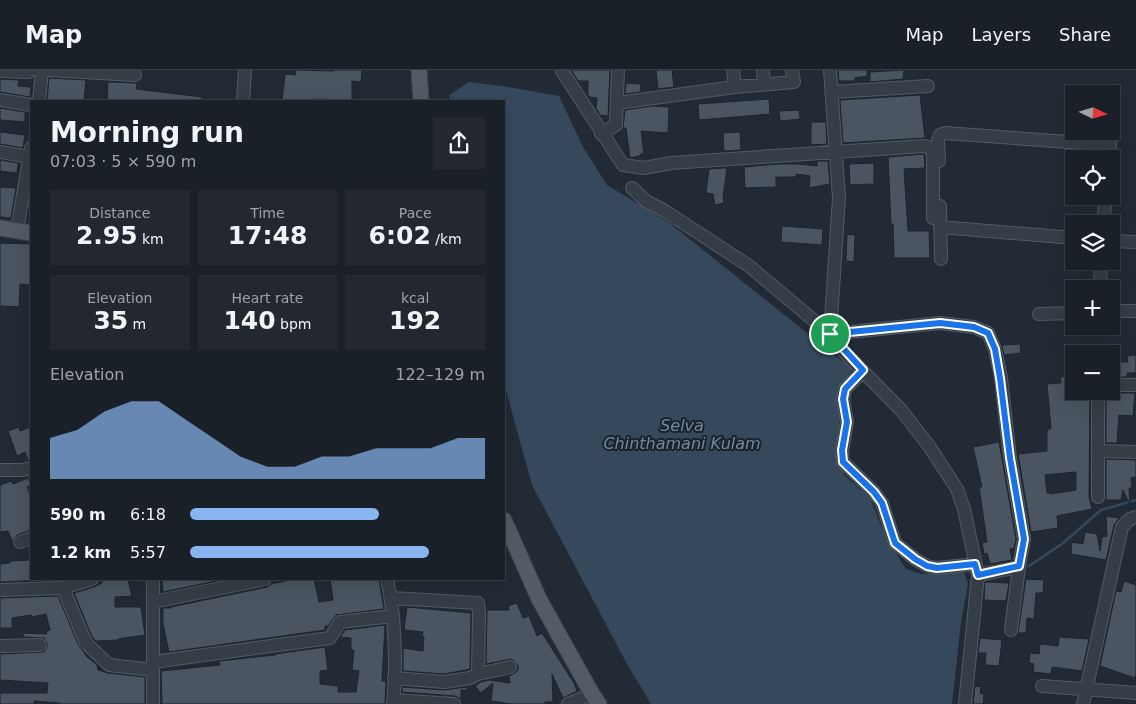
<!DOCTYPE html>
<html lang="en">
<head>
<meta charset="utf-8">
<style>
	body { margin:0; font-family:"DejaVu Sans",sans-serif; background:#232830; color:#f1f3f6; height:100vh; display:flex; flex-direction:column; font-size:19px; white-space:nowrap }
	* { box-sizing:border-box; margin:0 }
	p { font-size:16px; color:#9fa3a8 }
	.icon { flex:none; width:28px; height:28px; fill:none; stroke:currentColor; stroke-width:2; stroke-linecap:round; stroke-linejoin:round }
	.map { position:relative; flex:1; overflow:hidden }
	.panel { position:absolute; left:30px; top:30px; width:475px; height:480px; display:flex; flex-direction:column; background:#1a2028; border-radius:0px; box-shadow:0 5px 20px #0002,0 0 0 1px #383e45 }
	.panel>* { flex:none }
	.needle { width:32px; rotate:95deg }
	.buttons { position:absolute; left:1065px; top:15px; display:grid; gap:10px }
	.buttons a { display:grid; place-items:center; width:55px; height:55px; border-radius:0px; background:#1a2028; box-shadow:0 5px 20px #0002,0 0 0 1px #383e45; font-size:25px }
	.pin { position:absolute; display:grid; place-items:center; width:42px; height:42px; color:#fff; margin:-21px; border:2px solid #fff; border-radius:50%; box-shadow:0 1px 5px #0007 }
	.round { display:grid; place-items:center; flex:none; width:52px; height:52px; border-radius:0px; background:#232830 }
	.head { display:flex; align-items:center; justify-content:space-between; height:85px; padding:0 20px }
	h1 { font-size:28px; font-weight:600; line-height:38px }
	.stats { display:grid; grid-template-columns:repeat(3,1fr); gap:8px; height:85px; padding:5px 20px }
	.stats div { display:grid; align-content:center; border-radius:0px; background:#232830; text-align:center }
	.stats b { font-size:25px; font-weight:600 }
	.stats small { font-size:14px; font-weight:400 }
	.stats p { font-size:14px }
	.chart { height:140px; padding:10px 20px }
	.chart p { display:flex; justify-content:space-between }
	.chart svg { width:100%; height:90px; margin-top:5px; fill:#88b4ef; opacity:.7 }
	ul { padding:0 20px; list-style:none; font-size:16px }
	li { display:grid; grid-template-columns:80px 60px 1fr; align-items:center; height:38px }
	li i { height:12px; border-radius:6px; background:#88b4ef }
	header { display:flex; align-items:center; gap:30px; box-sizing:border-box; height:70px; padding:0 25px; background:#1a2028; border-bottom:1px solid #383e45 }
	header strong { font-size:24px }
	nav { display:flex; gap:28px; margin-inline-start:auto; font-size:18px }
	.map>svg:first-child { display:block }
	.water { fill:#36485c }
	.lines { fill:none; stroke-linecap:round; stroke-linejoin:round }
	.stream { stroke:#36485c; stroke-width:2.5 }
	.building { fill:#4a5561; stroke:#1c242d; fill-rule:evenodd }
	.minor-casing { stroke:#525b64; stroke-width:14 }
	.major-casing { stroke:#3e4650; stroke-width:17 }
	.minor { stroke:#353d46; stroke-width:12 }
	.major { stroke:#535c66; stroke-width:15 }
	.route-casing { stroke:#fff; stroke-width:10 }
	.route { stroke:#1a73e8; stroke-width:6 }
	.labels { text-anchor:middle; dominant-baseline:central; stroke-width:4; stroke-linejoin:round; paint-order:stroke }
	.water-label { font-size:16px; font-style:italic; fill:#728aa5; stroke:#1a222b }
</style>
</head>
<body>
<header>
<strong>Map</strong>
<nav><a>Map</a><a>Layers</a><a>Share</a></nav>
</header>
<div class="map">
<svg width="1136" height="634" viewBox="0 0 1136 634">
	<rect width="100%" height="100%" fill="#222b35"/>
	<path class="water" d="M469 12 502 16 559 26 583 77 607 115 668 152 852 299 840 320 839 358 837 383 844 405 870 428 887 470 906 499 922 504 964 502 968 514 961 552 952 634H651L627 594 532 415 504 313V31H450L449 25Z"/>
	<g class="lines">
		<path class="stream" d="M1029 496 1063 473 1101 440 1136 430
			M985 510 993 508"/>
	</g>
	<path class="building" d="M295 0 334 1V0H362L361 12 352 11V31L320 29 282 31 285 4 296 5Z
		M571 0H610L608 46 600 45 596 38 597 28 589 27 588 25V11H578Z
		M656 0H672L674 17 658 19Z
		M838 0H867V6L855 8V11H839Z
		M904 0 903 9 870 12V2Z
		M49 8 86 10 84 31H47Z
		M0 9 19 10 18 16 31 17 30 27 0 22Z
		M108 12 137 13 136 19 202 27V31H107Z
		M626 13 641 14 640 22 625 24Z
		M920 25 925 68 843 73 840 30Z
		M769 29 770 44 699 50 698 34Z
		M652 36 669 37 668 63 641 61 644 84H640V86L630 88 626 58H623L625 40Z
		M0 38 25 42V52L0 50Z
		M799 40 800 49 780 51 779 41Z
		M811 52H826L827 74 811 75Z
		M0 62 25 65 23 78 0 74Z
		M740 62 741 80 724 81 723 63Z
		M924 84 925 98 904 99 908 161H929L930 188H894L893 154H891L888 87Z
		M0 90 18 93 17 103 0 101Z
		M817 91H828L830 114 809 118 810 106 796 104V107H776V117L745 118 744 97 778 94H798L817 96Z
		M874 93V114L850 115 849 94Z
		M724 98H727L723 127 724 133 715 135 713 124 706 123 709 99Z
		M2 117 16 118 11 148 0 147V118Z
		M782 156 823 159 822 175 781 172Z
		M847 164 855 165 854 192 846 191Z
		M0 173 31 174V215L20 214 19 237 0 236Z
		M1020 274 1021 283 1004 285 1002 275Z
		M1136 285V303H1127V307H1111V296H1115V292H1128L1127 286Z
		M1074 306V321H1090L1089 427 1092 439 1057 446 1058 458 1031 462 1018 384 1047 381V359H1051L1047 314 1061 313 1060 307ZM1076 402V420L1050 424V423H1047L1045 405Z
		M1106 321 1111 323H1135L1133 346 1119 345 1117 373H1106Z
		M19 357 20 361 30 357 31 390H28L25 382 17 386 8 361Z
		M999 372 1016 469 1014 478 1010 479 1012 490 990 494 987 483 984 484 982 473 987 472 979 417H982L973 377Z
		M1106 389 1136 390V407L1131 408 1132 418H1129L1130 435 1123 420 1121 430H1106Z
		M28 408 31 416 27 417 31 427V460L17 465 12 471 8 461 0 462V415L12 411 13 414Z
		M1106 446 1119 448 1114 455 1106 490 1071 484 1072 472 1083 474 1085 462 1097 464 1100 481 1102 467 1107 466Z
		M31 490V509H65L0 512V494L10 493V491Z
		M113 509H128L132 526 115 527V537H141L145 565 118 569V570L96 571 92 567 74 523 94 517 102 513V511Z
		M162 509H226L163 522Z
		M296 509H314L319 532 333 530 330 509H379L384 539 336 545 328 556H325V560L169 582 163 554V538H171V537L267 517 271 514Z
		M1026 509 1044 510 1043 523H1036L1034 549 1027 548 1026 563H1018Z
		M1124 511 1136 515V604L1135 608 1100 596 1116 521 1121 522Z
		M985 512 1009 513 1006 531 984 530Z
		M58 526 78 574 87 587 97 595 98 600 108 603 145 607V634H60V633L34 631V634H0V623H47L48 613 0 610V584L44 582 48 575 44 568 23 567V563L47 564 46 561 50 560 46 544 32 547 31 545 12 548V558H0V528Z
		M517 533 523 548 529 546 537 566 542 563 574 613 577 621 563 628 552 604 553 632H545V634H512L491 631 493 613 481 623 475 616 481 612 489 610 510 613 509 606 515 603 518 600V595L512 589 486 594 487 540H509L508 536Z
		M407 537 471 543 470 599 444 604 403 601V578L423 581 424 567H422L423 562 404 560Z
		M385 555 382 611H386L385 634H162L161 601 220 595 219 591 275 585V584L325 577 328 600 320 601V614L338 616V622H356L359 601 352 600 354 580H351V568L340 567 345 560Z
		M1059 567 1089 569 1082 601 1052 597 1051 604 1033 602 1034 594 1029 593 1030 583 1039 584 1040 574 1058 576Z
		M980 568 1002 570 999 596 985 595 986 583H978Z
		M975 616 981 617 980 623 984 624 983 634H973Z
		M402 617 444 620 467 617V620H461V628H459L455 626 402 622Z"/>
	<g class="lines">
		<defs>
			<path id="minor" d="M48 0 135 5
				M733 0 735 17 794 12 792 0
				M763 0 764 14
				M830 0 839 128 830 264 844 282 901 340 929 376 957 419 964 439 978 505 965 634
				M0 1 28 2 32 0
				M562 1 623 95 644 98 671 93 924 76 928 77 933 82V148
				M833 22 928 16
				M0 30 31 35
				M39 31 42 0
				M243 31 245 0
				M617 33 735 17
				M1111 58 1112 40
				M601 64 616 55 618 0
				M0 82 30 87
				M1109 89 1111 61
				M939 91 938 70 940 65 945 63 1110 75
				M632 118 646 131 665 141 749 196 830 264 940 253 974 257 988 263 995 279 1001 308 1010 388 1024 469 1019 497 978 505
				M940 136 941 189
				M1103 154 1106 126
				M940 157 1074 168
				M17 160 31 78
				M1111 171 1136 172
				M1100 219 1101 191
				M1111 241H1136
				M1039 244 1074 243
				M863 301 845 319 843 329 847 352 842 381 843 392 874 422 882 433 895 473 915 489 927 496 937 498 975 494
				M1111 315H1136
				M1098 381 1136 382
				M0 400H22L31 398
				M1098 427V321
				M20 472 31 468
				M153 509V634
				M387 509C395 544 397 597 393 634
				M63 518 92 509
				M0 520 63 518 85 571 89 576 109 595 153 600
				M391 528 478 533 479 543 478 604
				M153 532 265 509
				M1011 560 1019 497
				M0 576 40 575
				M153 592 330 568 340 552 393 546
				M394 608 444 612 470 608 478 604 510 597
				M1042 616 1136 623
				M394 630 454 634
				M568 634 592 624
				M1083 634 1122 457 1130 449 1136 447"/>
			<path id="major" d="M419 0 421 31
				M0 158 31 163
				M504 450 539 529 592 624 599 634"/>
		</defs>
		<use href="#minor" class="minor-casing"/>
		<use href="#major" class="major-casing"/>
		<use href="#minor" class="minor"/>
		<use href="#major" class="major"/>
	</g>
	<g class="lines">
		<defs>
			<path id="route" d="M940 253 974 257 988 263 995 279 1000 308 1010 388 1024 469 1019 496 978 505 975 494 937 498 927 496 915 489 895 473 882 433 874 422 843 392 842 380 847 352 843 329 845 319 863 300 830 264Z"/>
		</defs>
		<use href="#route" class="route-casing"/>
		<use href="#route" class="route"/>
	</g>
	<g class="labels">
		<g class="water-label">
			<text x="682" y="355">Selva<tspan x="682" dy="18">Chinthamani Kulam</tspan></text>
		</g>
	</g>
</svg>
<div class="buttons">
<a><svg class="needle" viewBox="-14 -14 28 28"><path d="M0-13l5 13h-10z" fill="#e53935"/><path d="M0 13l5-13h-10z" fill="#9fa3a8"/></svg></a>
<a><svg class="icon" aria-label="locate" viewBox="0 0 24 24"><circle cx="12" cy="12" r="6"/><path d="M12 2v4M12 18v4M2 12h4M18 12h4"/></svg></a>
<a><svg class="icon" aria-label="layers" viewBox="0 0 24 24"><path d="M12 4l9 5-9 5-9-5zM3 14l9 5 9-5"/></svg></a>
<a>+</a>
<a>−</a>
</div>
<div class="pin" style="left:830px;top:264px;background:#1e9e55"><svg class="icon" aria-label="arrive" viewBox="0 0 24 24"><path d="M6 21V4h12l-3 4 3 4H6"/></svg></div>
<section class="panel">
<div class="head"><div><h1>Morning run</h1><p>07:03 · 5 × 590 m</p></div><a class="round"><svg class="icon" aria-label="share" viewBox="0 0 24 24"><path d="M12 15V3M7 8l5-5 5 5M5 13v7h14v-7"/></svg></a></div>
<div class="stats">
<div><p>Distance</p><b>2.95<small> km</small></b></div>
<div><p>Time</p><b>17:48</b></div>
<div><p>Pace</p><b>6:02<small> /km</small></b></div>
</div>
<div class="stats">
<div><p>Elevation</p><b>35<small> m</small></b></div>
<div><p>Heart rate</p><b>140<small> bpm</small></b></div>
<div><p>kcal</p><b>192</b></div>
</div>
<div class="chart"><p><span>Elevation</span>122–129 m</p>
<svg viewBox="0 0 160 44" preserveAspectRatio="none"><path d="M0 44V24L10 20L20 11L30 6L40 6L50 15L60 24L70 33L80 38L90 38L100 33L110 33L120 29L130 29L140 29L150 24L160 24V44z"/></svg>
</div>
<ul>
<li><b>590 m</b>6:18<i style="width:64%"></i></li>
<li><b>1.2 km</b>5:57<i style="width:81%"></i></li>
</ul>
</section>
</div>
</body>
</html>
